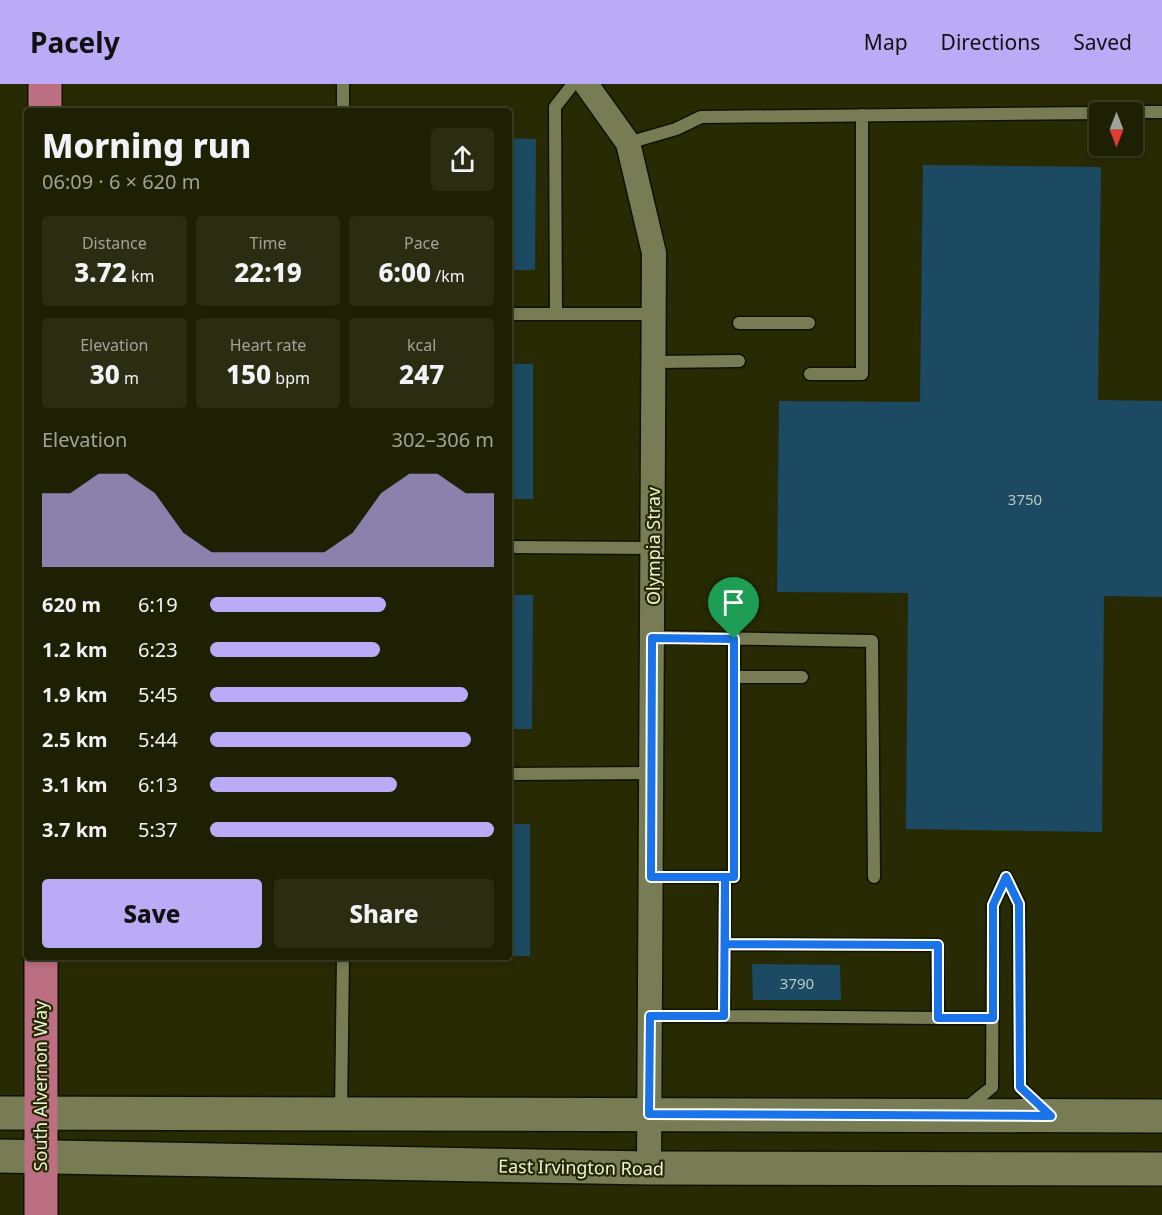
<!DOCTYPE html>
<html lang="en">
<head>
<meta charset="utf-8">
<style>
	body { margin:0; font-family:"Noto Sans",sans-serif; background:#2a2d11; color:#f1f3f6; height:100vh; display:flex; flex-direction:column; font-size:22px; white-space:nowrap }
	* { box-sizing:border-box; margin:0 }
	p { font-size:20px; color:#a0a399 }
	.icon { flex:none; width:33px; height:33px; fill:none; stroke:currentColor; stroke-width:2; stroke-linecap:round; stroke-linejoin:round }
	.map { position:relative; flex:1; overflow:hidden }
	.sheet { position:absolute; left:24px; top:24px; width:488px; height:852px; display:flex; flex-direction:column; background:#1d2002; border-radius:6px; box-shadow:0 3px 9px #0003,0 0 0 2px #3b3e24 }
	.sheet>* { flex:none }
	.needle { width:39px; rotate:180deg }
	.buttons { position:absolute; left:1089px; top:18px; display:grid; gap:12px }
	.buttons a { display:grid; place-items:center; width:54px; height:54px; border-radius:6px; background:#1d2002; box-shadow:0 3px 9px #0003,0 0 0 2px #3b3e24; font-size:30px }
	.pin { position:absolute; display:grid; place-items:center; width:51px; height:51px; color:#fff; margin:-62px -26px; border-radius:50% 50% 50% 0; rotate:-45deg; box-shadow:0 0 6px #0007 }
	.pin .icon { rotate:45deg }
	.round { display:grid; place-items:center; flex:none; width:63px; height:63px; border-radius:6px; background:#2a2d11 }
	.overview { display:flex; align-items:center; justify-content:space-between; height:102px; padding:0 18px }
	h1 { font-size:33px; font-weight:800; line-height:45px }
	.stats { display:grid; grid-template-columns:repeat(3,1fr); gap:9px; height:102px; padding:6px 18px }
	.stats div { display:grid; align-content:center; border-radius:6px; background:#2a2d11; text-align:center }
	.stats b { font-size:26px; font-weight:800 }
	.stats small { font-size:16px; font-weight:400 }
	.stats p { font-size:16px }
	.chart { height:168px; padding:12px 18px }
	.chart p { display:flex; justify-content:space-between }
	.chart svg { width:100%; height:108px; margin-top:6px; fill:#bbaaf6; opacity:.7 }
	.button { display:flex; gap:12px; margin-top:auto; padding:12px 18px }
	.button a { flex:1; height:69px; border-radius:6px; background:#bbaaf6; color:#111; font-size:24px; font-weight:800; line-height:69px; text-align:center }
	.button a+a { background:#2a2d11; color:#f1f3f6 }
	ul { padding:0 18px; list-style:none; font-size:20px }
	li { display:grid; grid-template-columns:96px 72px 1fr; align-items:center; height:45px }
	li i { height:15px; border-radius:8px; background:#bbaaf6 }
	header { display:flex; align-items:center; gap:36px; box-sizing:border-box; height:84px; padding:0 30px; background:#bbaaf6; color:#111 }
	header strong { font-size:28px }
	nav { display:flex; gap:33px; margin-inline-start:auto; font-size:21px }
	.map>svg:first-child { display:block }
	.building { fill:#1b4a62 }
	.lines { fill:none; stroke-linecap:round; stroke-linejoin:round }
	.lane-casing { stroke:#101200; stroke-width:15 }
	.street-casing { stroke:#101200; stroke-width:27 }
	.secondary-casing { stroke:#101200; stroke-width:36 }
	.primary-casing { stroke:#101200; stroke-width:36 }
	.lane { stroke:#777c54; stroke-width:12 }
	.street { stroke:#777c54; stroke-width:24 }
	.secondary { stroke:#777c54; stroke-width:33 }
	.primary { stroke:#bc6f82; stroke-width:33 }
	.route-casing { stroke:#fff; stroke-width:12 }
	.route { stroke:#1a73e8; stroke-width:8 }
	.labels { text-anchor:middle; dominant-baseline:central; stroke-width:4.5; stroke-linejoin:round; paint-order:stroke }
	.number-label { font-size:15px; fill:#bac9be }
	.street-label { font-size:18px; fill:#eff3dd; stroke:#272a03 }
</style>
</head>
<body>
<header>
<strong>Pacely</strong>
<nav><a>Map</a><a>Directions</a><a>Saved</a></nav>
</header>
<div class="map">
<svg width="1162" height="1131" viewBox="0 0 1162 1131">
	<rect width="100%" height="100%" fill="#272a03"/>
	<path class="building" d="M508 54 536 55 535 186H508Z
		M923 81 1101 83 1098 316 1162 317V513L1104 512 1102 748 906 745 908 509 777 508 779 317 920 318Z
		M508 280H533V415H508Z
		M508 511H533L532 645H508Z
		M508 740H530V872H508Z
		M752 880 840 881 841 916H753Z"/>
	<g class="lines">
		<defs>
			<path id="lane" d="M343 0V27
				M1130 28H1162
				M628 59 676 45 701 33 1100 29
				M508 230H654
				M556 230 555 23 573 0
				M739 239H809
				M654 278 739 277
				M810 290H862V31
				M508 463 653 464
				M652 553 872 557 874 793
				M735 593H802
				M508 690 651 689
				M651 793H734V555
				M650 932H724L725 793
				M724 932 938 934 937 861 725 860
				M938 934H993
				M965 1025 992 1003 993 821 1006 793 1019 820 1020 1003 1045 1027
				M341 1028 343 873"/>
			<path id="street" d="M586 0 628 59 654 169 649 1084"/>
			<path id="secondary" d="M0 1029 1162 1032
				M0 1072 649 1084 1162 1085"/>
			<path id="primary" d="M45 27V0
				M41 873V1131"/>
		</defs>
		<use href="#lane" class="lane-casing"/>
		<use href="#street" class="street-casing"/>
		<use href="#secondary" class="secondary-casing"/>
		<use href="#primary" class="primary-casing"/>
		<use href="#lane" class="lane"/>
		<use href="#street" class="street"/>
		<use href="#secondary" class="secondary"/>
		<use href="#primary" class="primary"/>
	</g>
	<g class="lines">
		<defs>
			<path id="route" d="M734 555V793H725L724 932H650L649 1030 1051 1032 1020 1003 1019 820 1006 793 993 821V934H938V861L725 860V793H651L652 554 734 555"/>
		</defs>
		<use href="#route" class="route-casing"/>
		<use href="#route" class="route"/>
	</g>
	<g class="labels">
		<g class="number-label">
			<text x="1025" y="415">3750</text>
			<text x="797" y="899">3790</text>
		</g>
		<g class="street-label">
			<text transform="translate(653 462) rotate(-90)">Olympia Strav</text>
			<text transform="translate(40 1002) rotate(-90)">South Alvernon Way</text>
			<text transform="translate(581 1083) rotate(1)">East Irvington Road</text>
		</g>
	</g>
</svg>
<div class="buttons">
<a><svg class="needle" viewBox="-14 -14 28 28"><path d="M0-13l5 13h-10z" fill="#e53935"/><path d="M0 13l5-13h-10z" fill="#a0a399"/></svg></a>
</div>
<div class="pin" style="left:734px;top:555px;background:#1e9e55"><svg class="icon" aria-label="arrive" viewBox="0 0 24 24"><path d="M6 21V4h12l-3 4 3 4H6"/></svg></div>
<section class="sheet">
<div class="overview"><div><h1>Morning run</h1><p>06:09 · 6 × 620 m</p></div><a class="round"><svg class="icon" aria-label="share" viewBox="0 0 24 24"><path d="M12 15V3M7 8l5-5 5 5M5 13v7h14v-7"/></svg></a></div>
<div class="stats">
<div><p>Distance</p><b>3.72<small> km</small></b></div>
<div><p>Time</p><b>22:19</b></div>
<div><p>Pace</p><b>6:00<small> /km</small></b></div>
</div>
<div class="stats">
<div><p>Elevation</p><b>30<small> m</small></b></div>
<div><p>Heart rate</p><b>150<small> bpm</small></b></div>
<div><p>kcal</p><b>247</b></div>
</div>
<div class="chart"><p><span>Elevation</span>302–306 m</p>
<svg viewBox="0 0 160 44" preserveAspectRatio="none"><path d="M0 44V14L10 14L20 6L30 6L40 14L50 30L60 38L70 38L80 38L90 38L100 38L110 30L120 14L130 6L140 6L150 14L160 14V44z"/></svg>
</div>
<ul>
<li><b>620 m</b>6:19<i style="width:62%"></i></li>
<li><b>1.2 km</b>6:23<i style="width:60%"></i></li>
<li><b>1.9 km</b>5:45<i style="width:91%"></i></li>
<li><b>2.5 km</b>5:44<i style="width:92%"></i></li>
<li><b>3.1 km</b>6:13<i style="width:66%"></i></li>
<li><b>3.7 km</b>5:37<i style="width:100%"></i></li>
</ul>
<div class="button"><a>Save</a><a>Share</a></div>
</section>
</div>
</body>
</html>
